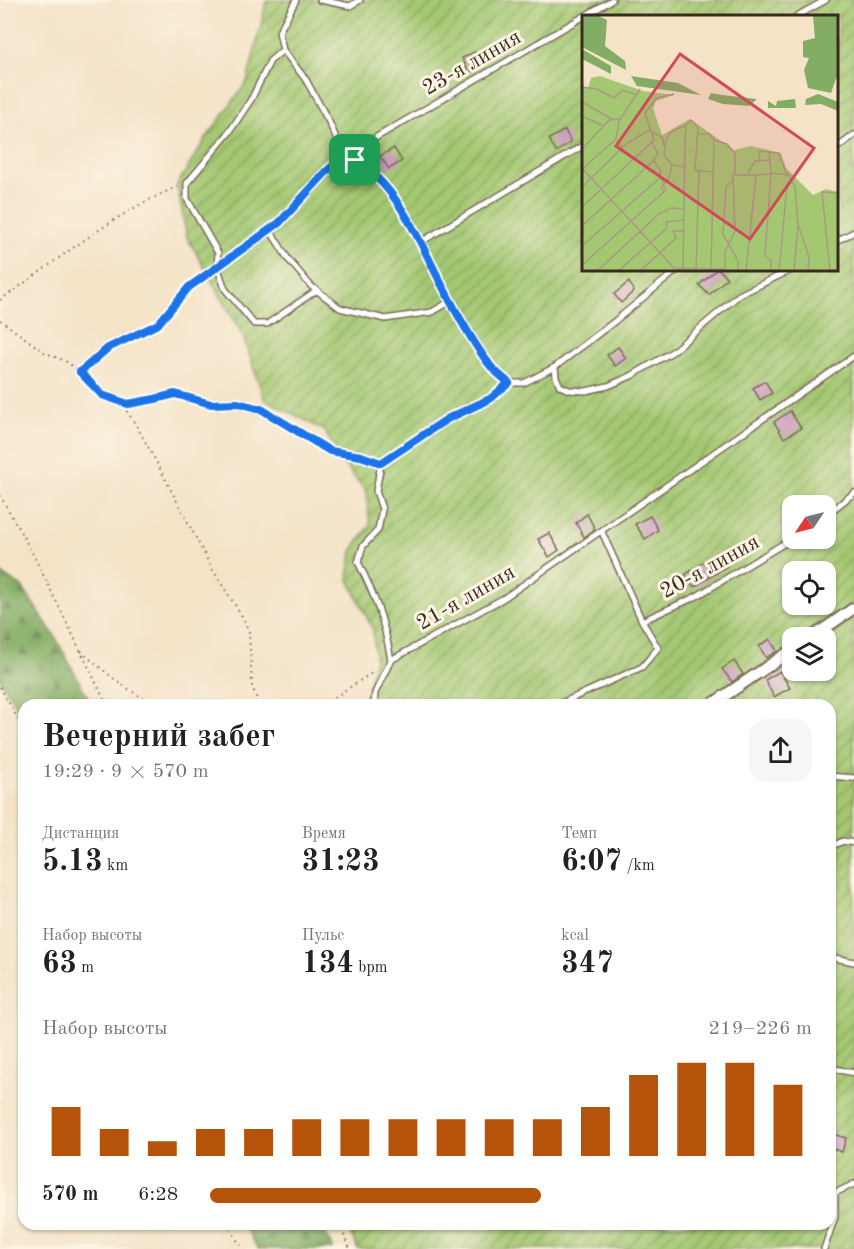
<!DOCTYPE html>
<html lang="ru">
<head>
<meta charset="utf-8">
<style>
	body { margin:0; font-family:"Old Standard TT",serif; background:#f6f6f6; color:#222; height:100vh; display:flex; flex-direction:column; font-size:22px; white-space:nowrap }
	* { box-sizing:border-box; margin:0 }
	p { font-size:20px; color:#767676 }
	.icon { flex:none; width:33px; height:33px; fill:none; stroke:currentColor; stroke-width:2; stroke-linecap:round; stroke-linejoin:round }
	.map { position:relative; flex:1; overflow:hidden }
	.details { position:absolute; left:18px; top:699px; width:818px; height:531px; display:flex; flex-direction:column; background:#fff; border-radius:18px; box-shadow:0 2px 4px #0004 }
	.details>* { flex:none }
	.needle { width:39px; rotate:235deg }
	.fabs { position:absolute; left:782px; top:495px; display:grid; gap:12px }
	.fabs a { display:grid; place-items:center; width:54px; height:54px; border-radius:12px; background:#fff; box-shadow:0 2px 4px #0004; font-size:30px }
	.pin { position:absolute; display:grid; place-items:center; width:51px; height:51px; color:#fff; margin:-26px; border-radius:12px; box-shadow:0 3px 9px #0006 }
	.round { display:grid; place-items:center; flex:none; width:63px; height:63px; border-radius:18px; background:#f6f6f6 }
	.summary { display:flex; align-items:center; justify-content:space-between; height:102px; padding:0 24px }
	h1 { font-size:33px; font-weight:700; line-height:45px }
	.figures { display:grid; grid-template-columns:repeat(3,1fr); gap:9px; height:102px; padding:6px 24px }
	.figures div { display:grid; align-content:center }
	.figures b { font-size:30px; font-weight:700 }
	.figures small { font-size:16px; font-weight:400 }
	.figures p { font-size:16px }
	.chart { height:168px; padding:12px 24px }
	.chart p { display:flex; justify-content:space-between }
	.chart svg { width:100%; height:108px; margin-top:6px; stroke:#b45309; stroke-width:6 }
	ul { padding:0 24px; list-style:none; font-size:20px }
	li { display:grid; grid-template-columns:96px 72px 1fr; align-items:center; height:45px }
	li i { height:15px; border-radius:8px; background:#b45309 }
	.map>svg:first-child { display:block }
	.forest { fill:url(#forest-firs); stroke:#5f6b41; stroke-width:1.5 }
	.garden { fill:url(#garden-furrows); stroke:#707948; stroke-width:1.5; fill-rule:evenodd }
	.building { fill:#ca9dbb }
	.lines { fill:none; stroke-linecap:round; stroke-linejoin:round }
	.lane-casing { stroke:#7c6b59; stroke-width:8 }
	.street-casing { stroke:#7c6b59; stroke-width:14 }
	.path { stroke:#7c6b59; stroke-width:2; stroke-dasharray:1.5 4.5; stroke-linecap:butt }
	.lane { stroke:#fff; stroke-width:5 }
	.street { stroke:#fff; stroke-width:10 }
	.route-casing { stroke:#fff; stroke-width:12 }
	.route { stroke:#1a73e8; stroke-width:8 }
	.labels { text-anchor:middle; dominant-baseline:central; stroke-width:6; stroke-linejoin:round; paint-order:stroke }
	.street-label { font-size:22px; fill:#3b2a1e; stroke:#fcf5e5 }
	.inset-road { fill:none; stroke:#aa9983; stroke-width:1.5 }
	.view { fill:#d1495b; fill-opacity:0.15; stroke:#d1495b; stroke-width:3 }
	.inset-edge { fill:none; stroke:#3b2a1e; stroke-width:3 }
</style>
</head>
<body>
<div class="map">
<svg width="854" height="1249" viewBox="0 0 854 1249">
	<defs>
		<pattern id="forest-firs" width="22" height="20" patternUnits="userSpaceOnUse" patternTransform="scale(1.5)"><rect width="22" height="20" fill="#83ac64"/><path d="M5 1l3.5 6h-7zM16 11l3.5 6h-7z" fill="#6c8c52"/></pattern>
		<pattern id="garden-furrows" width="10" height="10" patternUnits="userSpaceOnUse" patternTransform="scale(1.5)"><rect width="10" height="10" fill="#a4c872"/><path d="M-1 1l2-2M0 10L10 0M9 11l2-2" fill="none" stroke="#87a35d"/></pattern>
	</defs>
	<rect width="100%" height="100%" fill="#fcf5e5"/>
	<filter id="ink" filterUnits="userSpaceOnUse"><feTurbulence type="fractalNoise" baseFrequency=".0167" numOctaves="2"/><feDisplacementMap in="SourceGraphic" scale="12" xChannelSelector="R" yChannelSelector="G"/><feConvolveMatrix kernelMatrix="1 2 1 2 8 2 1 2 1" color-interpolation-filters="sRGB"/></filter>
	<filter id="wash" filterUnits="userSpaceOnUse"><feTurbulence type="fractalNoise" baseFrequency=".008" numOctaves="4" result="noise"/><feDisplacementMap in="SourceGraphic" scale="24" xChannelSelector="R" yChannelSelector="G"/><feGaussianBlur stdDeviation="1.35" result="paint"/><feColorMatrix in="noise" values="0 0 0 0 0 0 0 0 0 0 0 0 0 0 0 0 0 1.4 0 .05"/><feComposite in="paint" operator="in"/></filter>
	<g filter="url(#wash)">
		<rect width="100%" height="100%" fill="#f4e3c7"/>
		<path class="forest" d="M0 573 22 587 54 635 92 705H24V721L0 679Z
			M243 1224H321L333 1249H258Z"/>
		<path class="garden" d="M267 0H854V1249H358L346 1224H830V705H364L375 659 373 630 348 578 352 551 370 525 366 491 343 463 324 430 264 399 243 336 187 237 177 185 205 140 247 82ZM584 16H838V270H584ZM792 506H825V538H792ZM792 572H825V604H792ZM792 638H825V670H792Z"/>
		<g id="blocks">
			<path class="building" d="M475 52 482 65 469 72 462 58Z
				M565 130 571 142 556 152 549 139Z
				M394 148 402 161 389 169 380 156Z
				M716 270H720L727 278 709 295 699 285Z
				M629 282 634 291 621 303 614 294Z
				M618 347 626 358 615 366 607 355Z
				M765 381 772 393 760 400 753 388Z
				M790 411 801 428 784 438 774 422Z
				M587 514 595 529 584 537 576 523Z
				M650 516 658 530 645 539 635 524Z
				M549 533 559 550 549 557 538 539Z
				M717 553 727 566 694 587 685 575Z
				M770 639 777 651 766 658 759 646Z
				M734 661 743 674 732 682 722 669Z
				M780 671 790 688 774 697 765 680Z
				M830 1133 846 1138 842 1152 830 1148Z"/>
		</g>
	</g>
	<g filter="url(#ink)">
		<use href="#blocks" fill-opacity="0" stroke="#7c6b59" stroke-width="1.5"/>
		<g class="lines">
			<defs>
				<path id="lane" d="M296 0 279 32 283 50 306 80 329 122 344 156 355 160 370 141 612 0
					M320 0 350 6 360 0
					M797 16 826 0
					M283 50 270 61 252 98 228 134 187 183V199L218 253 217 266 225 289 254 324H267L317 290
					M838 147 854 135
					M355 160C383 183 404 210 421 242L584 145
					M270 230 288 259 311 286 340 308 385 319 432 312 451 301
					M838 240 854 232
					M421 242 444 290 490 365 509 383H524L555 367 615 321 677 270
					M217 266C238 253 260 240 279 223 302 203 320 177 344 156
					M555 367 556 377 560 386 569 390 586 391 608 386 631 376 672 352 739 295 791 270
					M509 383 490 399 447 419 381 463 376 491 382 509 378 530 363 546 358 562C376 598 384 620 391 660L504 598 854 356
					M825 516 854 493
					M642 621 697 596 793 538
					M374 705 375 693 391 660
					M557 705 642 667 658 648 642 621 602 532
					M830 776 854 778
					M830 847 843 841 854 843
					M830 957 854 962
					M830 1068 854 1073
					M830 1193H835L854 1184
					M824 1249 835 1217V1193"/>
				<path id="street" d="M811 638 854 608
					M711 705 792 650"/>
			</defs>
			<use href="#lane" class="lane-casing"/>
			<use href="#street" class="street-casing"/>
			<path class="path" d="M0 300C58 261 113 213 179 186
				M0 320 44 352 67 362 87 378 102 395 128 404 155 399 175 394 211 404 238 403 261 409 330 451 373 460
				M80 372 108 348 158 324 189 287 208 272
				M120 401 136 425 158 465 211 567 242 616 249 632 252 686 259 705
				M0 495 34 556 107 705
				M81 651C105 672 128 692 157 705
				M0 687 24 730
				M312 705 330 700 375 671
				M228 1224 242 1249
				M339 1224 350 1249"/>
			<use href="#lane" class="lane"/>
			<use href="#street" class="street"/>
		</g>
	</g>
	<g class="lines" filter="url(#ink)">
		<defs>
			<path id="route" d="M344 156C395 175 420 244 444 289 456 312 473 343 489 364 494 371 502 377 509 383L490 399 447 419 381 463 361 456 330 451 261 409 238 403 211 404 175 394 155 399 128 404 102 395 80 372 108 348 158 324 189 287 279 223 327 171Z"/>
		</defs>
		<use href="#route" class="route-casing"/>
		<use href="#route" class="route"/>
	</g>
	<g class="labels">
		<g class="street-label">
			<text transform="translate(472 63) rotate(-30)">23-я линия</text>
			<text transform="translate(710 567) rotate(-29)">20-я линия</text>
			<text transform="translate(466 598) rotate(-30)">21-я линия</text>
		</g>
	</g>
	<g transform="translate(582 15)">
		<rect width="256" height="256" fill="#f4e3c7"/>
		<path d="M0 0H15L25 5 23 31 43 46 44 55 0 32ZM231 0H256V58L249 78 226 73 222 55 227 43 221 42V26L233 23ZM0 34 29 51V59L0 44ZM49 61 96 68 119 80 55 71ZM129 78 140 80 175 84 167 91 141 89 126 84ZM236 79 256 87V96L239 89 223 90 224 84ZM213 84 214 93H186V86L194 91 195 86Z" fill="#83ac64"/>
		<path d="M18 61 61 76 92 80 74 86 71 93 80 120 108 104 152 135 169 131 199 138 204 153 231 180 244 174 256 177V256H0V71L6 73 9 63Z" fill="#a4c872"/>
		<path class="inset-road" d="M0 72 15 74 32 83 41 75 55 80M0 87 30 104M0 101 22 111M116 119H127L132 125M34 124 37 106 58 74M0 134 27 105 37 104M187 136 189 158M72 145 79 157 77 162M177 145 178 136 196 138 205 159M90 150 82 140 84 125 89 117 104 110M0 153 92 253 143 254M0 154 34 124 41 133M166 158 173 146 187 145M151 165 144 172 141 219 156 246V256M0 172 44 129 67 115 81 123 82 131M82 176 79 172 87 163 90 150 103 152M0 192 72 125 63 98 75 83 92 79M216 210 227 242 226 256M0 211 70 147 76 139 70 127M0 231 79 162 84 175 0 250M143 254V237L153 216 151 160H174M15 256 77 199 89 193 102 194M36 256 85 213 84 207 102 205M58 256 94 223 91 216H101M101 256 103 123 104 110 109 105 116 112 113 155 130 157M114 256 117 155M129 256 132 125 145 129 153 139V159M164 256 174 160 188 159M189 256V246L183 241 189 158 207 160 213 172 216 210 212 256M197 256 205 170 210 165M248 256 240 177 257 178"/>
		<path class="view" d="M98 39 232 133 168 224 34 131Z"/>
		<rect width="256" height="256" class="inset-edge"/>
	</g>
</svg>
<div class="fabs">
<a><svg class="needle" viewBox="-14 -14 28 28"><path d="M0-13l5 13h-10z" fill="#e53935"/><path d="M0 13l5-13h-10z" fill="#767676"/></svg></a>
<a><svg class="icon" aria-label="locate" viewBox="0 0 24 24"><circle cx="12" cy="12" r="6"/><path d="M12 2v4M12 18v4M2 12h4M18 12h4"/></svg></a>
<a><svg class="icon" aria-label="layers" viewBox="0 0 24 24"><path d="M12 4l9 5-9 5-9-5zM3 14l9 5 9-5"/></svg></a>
</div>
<div class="pin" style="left:355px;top:160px;background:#1e9e55"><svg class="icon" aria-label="arrive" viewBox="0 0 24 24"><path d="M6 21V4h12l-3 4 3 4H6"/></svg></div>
<section class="details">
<div class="summary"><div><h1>Вечерний забег</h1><p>19:29 · 9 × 570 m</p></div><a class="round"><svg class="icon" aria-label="share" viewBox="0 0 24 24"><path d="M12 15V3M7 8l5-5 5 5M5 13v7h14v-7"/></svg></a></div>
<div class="figures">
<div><p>Дистанция</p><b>5.13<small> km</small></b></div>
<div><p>Время</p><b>31:23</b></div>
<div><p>Темп</p><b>6:07<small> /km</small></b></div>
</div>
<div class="figures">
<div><p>Набор высоты</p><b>63<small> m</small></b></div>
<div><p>Пульс</p><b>134<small> bpm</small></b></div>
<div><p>kcal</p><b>347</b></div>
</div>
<div class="chart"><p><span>Набор высоты</span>219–226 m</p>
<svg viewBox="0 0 160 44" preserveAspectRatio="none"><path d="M5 44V24M15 44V33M25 44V38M35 44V33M45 44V33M55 44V29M65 44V29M75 44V29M85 44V29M95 44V29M105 44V29M115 44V24M125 44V11M135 44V6M145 44V6M155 44V15"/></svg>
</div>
<ul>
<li><b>570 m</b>6:28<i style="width:55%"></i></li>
</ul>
</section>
</div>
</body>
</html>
